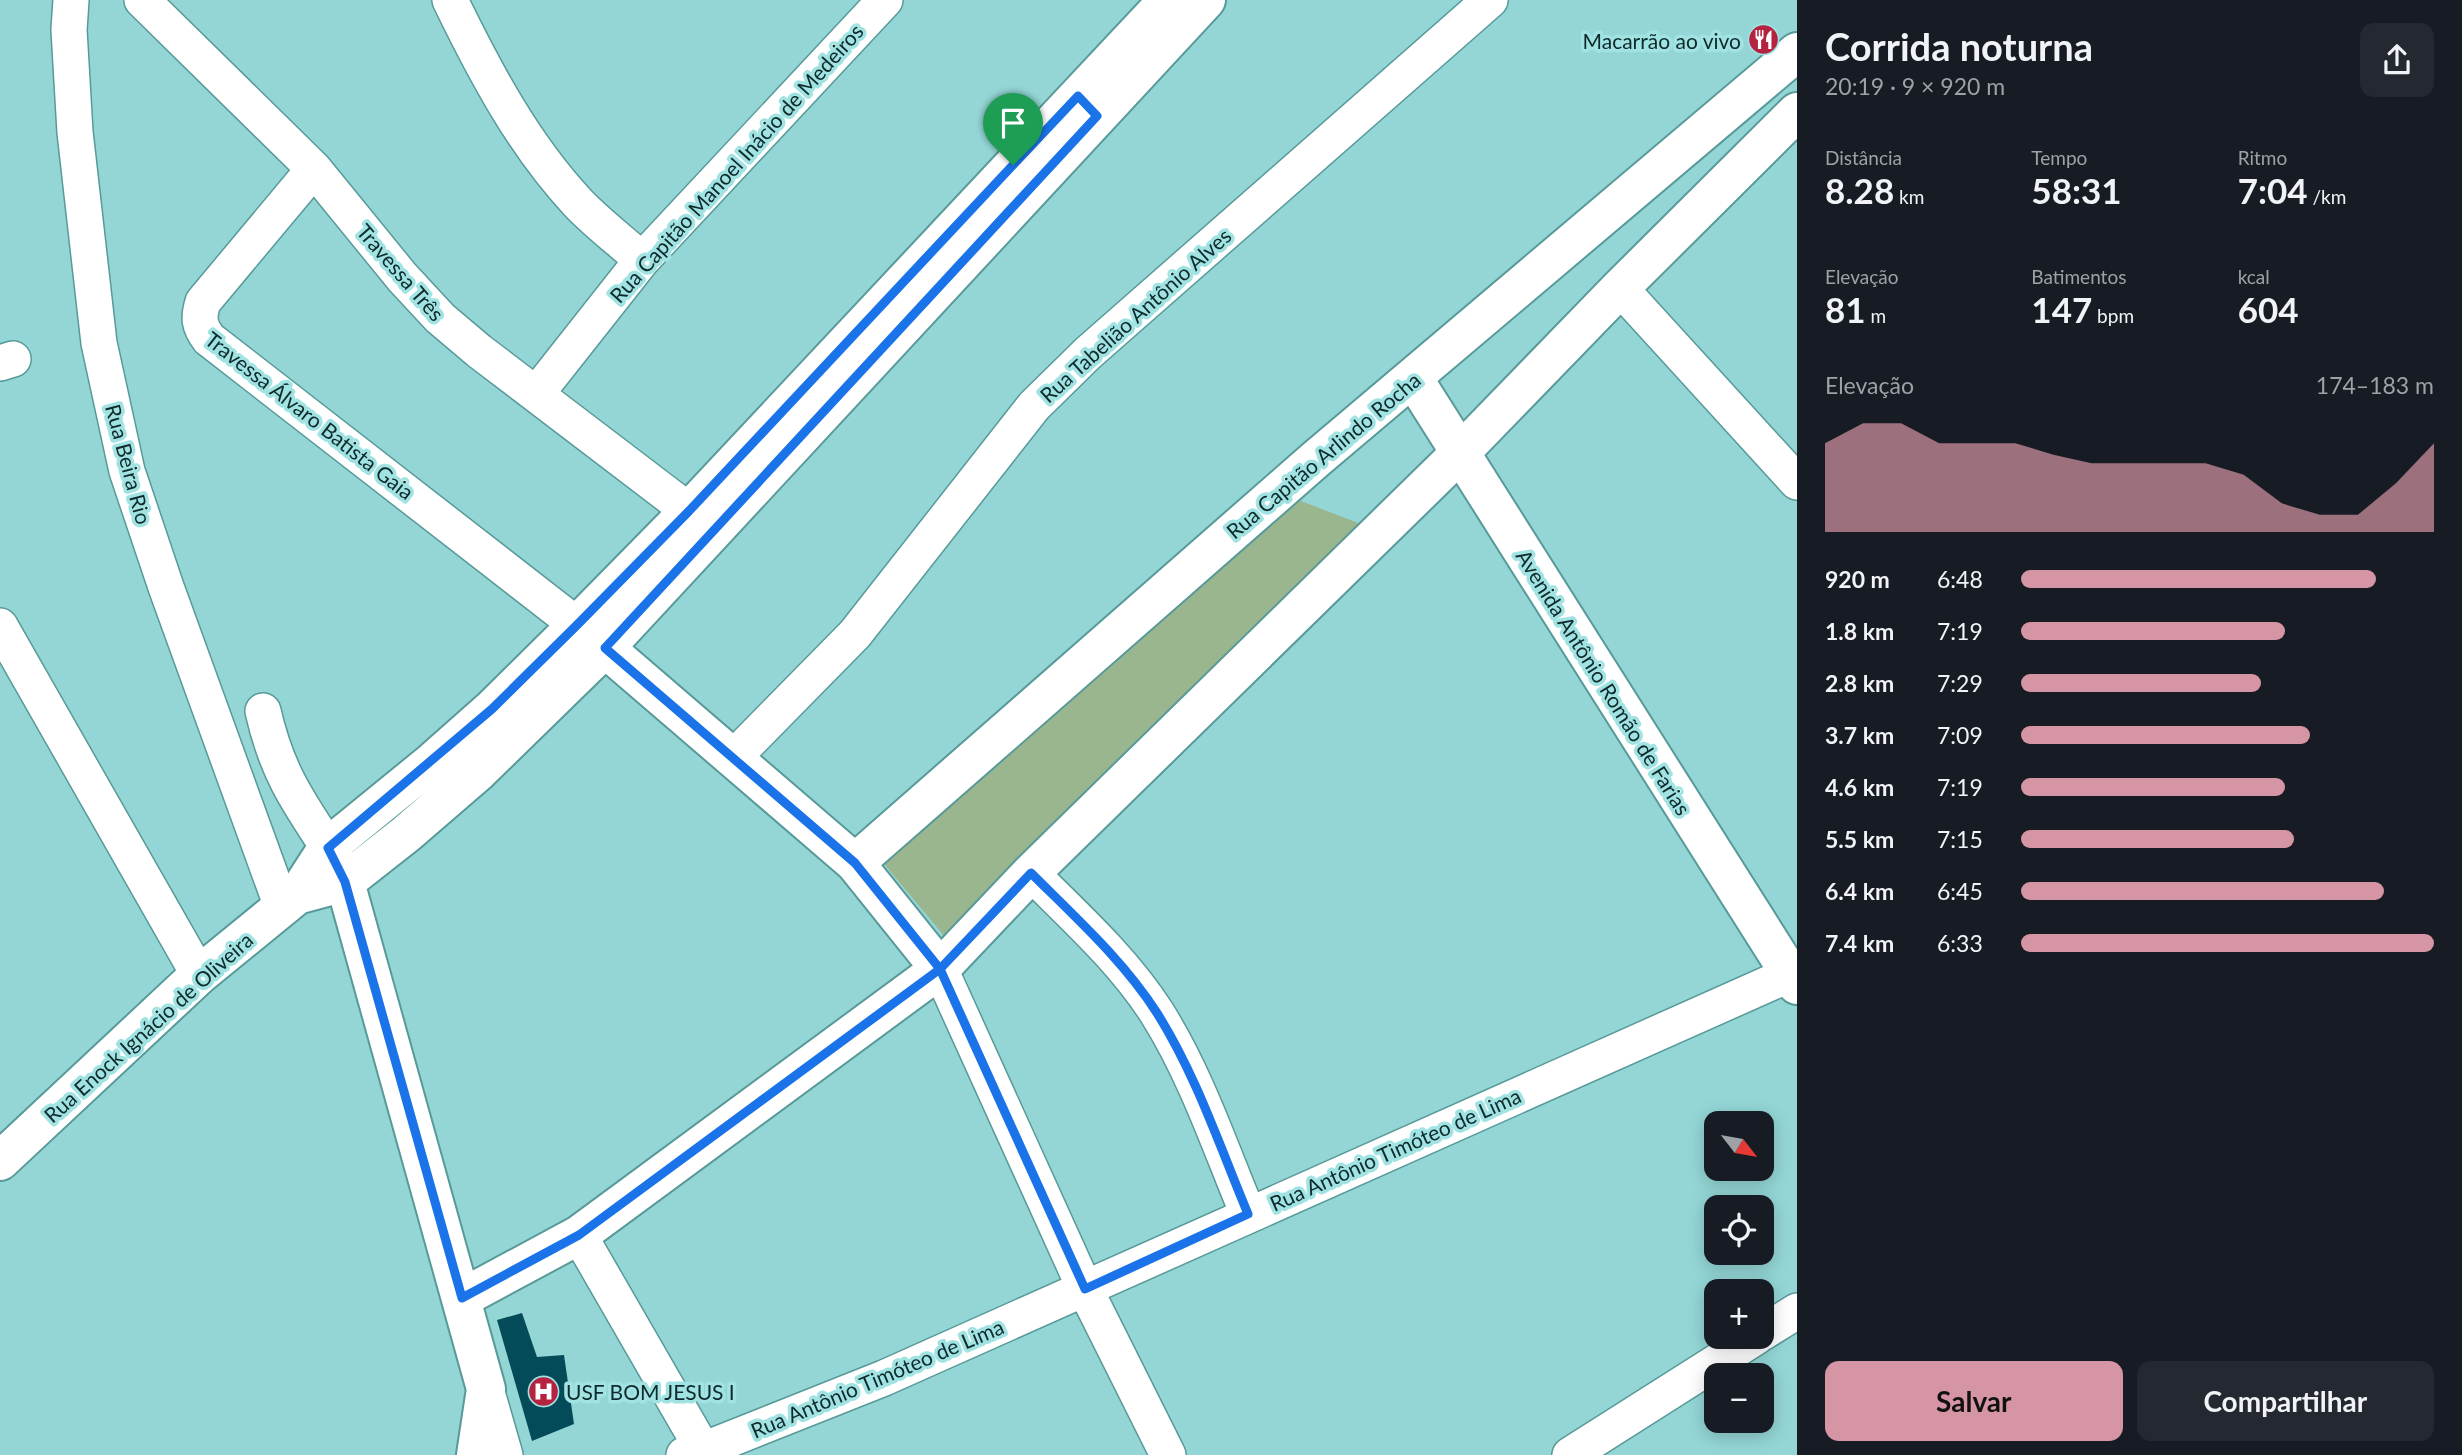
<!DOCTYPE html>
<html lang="pt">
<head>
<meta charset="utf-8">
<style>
	body { margin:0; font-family:Lato,sans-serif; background:#242831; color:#f1f3f6; height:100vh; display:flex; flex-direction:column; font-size:26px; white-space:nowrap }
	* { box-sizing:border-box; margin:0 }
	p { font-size:23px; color:#9ea1a6 }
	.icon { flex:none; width:38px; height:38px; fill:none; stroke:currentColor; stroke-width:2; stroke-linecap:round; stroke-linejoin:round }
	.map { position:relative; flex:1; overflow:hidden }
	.sheet { display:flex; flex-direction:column; background:#171b24; width:665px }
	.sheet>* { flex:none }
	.needle { width:46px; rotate:121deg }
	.controls { position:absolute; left:1704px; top:1111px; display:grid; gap:14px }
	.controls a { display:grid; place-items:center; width:70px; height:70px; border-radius:14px; background:#171b24; box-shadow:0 4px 18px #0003; font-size:35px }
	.pin { position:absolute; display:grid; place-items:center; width:60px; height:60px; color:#fff; margin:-72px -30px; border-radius:50% 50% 50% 0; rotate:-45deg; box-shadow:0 0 7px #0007 }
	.pin .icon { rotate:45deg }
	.round { display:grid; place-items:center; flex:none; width:74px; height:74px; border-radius:14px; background:#242831 }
	.summary { display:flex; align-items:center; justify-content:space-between; height:119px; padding:0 28px }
	h1 { font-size:38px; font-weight:700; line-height:52px }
	.metrics { display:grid; grid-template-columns:repeat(3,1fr); gap:10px; height:119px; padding:7px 28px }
	.metrics div { display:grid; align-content:center }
	.metrics b { font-size:35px; font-weight:700 }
	.metrics small { font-size:19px; font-weight:400 }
	.metrics p { font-size:19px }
	.chart { height:196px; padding:14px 28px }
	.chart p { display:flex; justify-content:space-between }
	.chart svg { width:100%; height:126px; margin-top:7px; fill:#d695a4; opacity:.7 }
	.cta { display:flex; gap:14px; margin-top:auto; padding:14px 28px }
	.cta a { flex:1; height:80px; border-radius:14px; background:#d695a4; color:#111; font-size:28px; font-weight:700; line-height:80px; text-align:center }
	.cta a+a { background:#242831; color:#f1f3f6 }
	ul { padding:0 28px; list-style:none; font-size:23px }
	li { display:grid; grid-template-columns:112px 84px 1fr; align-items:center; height:52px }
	li i { height:18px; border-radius:9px; background:#d695a4 }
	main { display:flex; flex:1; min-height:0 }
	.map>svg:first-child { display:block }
	.green { fill:#9ab68e }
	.building { fill:#044b5a }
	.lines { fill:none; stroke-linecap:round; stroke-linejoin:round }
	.minor-casing { stroke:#589999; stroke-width:38 }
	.tertiary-casing { stroke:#589999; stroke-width:42 }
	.secondary-casing { stroke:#589999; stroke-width:42 }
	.minor { stroke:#fff; stroke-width:35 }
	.tertiary { stroke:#fff; stroke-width:38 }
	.secondary { stroke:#fff; stroke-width:38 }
	.route-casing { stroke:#fff; stroke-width:14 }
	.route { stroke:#1a73e8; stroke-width:9 }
	.labels { text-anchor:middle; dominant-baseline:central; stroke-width:7; stroke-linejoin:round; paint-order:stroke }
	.poi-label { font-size:21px; fill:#0f2a2b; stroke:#a1e3e3; text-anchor:end }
	.street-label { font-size:21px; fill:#0f2a2b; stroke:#a1e3e3 }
</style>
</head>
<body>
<main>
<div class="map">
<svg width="1797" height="1455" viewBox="0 0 1797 1455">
	<rect width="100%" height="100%" fill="#94d6d6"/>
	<path class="green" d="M1285 495 1374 529 944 936 880 859Z"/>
	<path class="building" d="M522 1313 537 1357 564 1355 574 1424 532 1441 497 1320Z"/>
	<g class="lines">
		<defs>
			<path id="minor" d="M71 0 69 30 75 132 99 343 127 471 166 587 282 907
				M142 0 314 169 402 277 440 318 479 351 689 511
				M450 0C485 72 523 144 578 203 598 224 621 241 642 260
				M314 169 203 302C198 318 199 326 209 339L577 625
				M1620 288 1797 482
				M0 363 13 359
				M537 393 642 260 885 0
				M0 626 199 975
				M263 711C276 769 296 799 328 847
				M732 759 855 634 1034 406 1088 353 1490 0
				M1031 873C1075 917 1123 960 1157 1013 1196 1075 1220 1147 1248 1214
				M940 969 1085 1289 1168 1455
				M579 1235 703 1450
				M1762 1333 1797 1311
				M486 1389 505 1455
				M684 1455 703 1450 884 1378 1797 971
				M1570 1455 1756 1337"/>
			<path id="tertiary" d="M1413 378 1797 985"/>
			<path id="secondary" d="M605 648 855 863 940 969
				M335 860 345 882 486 1389 476 1455
				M855 863 1316 459 1797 52
				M297 895 345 882 406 834 479 771 605 648 1206 0
				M0 1161 199 975 297 895 328 847 431 763 492 709 577 625 689 511 1168 0
				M462 1298 579 1235 940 969 1031 873 1459 454 1620 288 1797 112"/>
		</defs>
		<use href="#minor" class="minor-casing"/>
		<use href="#tertiary" class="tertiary-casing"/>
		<use href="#secondary" class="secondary-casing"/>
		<use href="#minor" class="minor"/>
		<use href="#tertiary" class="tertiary"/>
		<use href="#secondary" class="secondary"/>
	</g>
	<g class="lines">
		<defs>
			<path id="route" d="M1013 165 689 511 577 625 492 709 328 848 345 882 462 1298 579 1235 940 969 1031 873C1075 917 1123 960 1157 1013 1196 1075 1220 1147 1248 1214L1085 1289 940 969 855 863 605 648 1097 116 1078 96 1013 165"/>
		</defs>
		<use href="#route" class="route-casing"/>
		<use href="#route" class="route"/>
	</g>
	<defs>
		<symbol id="restaurant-disc" viewBox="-11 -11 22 22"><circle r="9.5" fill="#b52340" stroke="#a1e3e3"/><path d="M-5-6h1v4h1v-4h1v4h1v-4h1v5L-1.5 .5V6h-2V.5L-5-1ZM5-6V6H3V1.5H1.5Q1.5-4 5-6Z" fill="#fff"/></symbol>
		<symbol id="hospital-disc" viewBox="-11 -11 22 22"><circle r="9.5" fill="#b52340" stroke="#a1e3e3"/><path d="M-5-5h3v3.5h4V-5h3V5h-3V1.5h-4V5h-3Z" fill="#fff"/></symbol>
	</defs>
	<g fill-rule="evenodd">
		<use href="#restaurant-disc" x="1746" y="22" width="35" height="35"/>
		<use href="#hospital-disc" x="526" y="1374" width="35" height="35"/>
	</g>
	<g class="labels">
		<g class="poi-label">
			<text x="1741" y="40">Macarrão ao vivo</text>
			<text x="566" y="1391" text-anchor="start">USF BOM JESUS I</text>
		</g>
		<g class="street-label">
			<text transform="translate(736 163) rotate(-48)">Rua Capitão Manoel Inácio de Medeiros</text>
			<text transform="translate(401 272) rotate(49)">Travessa Três</text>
			<text transform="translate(1135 315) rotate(-42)">Rua Tabelião Antônio Alves</text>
			<text transform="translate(310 415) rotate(38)">Travessa Álvaro Batista Gaia</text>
			<text transform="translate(1323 455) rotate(-40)">Rua Capitão Arlindo Rocha</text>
			<text transform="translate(129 464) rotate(75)">Rua Beira Rio</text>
			<text transform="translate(1604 682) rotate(58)">Avenida Antônio Romão de Farias</text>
			<text transform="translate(148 1027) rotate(-42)">Rua Enock Ignácio de Oliveira</text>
			<text transform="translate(1395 1149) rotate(-24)">Rua Antônio Timóteo de Lima</text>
			<text transform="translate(877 1378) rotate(-23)">Rua Antônio Timóteo de Lima</text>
		</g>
	</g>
</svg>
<div class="controls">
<a><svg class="needle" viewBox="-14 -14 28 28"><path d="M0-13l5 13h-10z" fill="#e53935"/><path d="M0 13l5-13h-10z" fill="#9ea1a6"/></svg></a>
<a><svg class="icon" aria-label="locate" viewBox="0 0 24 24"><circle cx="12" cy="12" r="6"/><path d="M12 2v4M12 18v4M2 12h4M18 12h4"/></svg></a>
<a>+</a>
<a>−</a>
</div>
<div class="pin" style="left:1013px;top:165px;background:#1e9e55"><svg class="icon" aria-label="arrive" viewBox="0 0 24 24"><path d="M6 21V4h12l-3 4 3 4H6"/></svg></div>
</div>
<section class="sheet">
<div class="summary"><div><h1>Corrida noturna</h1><p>20:19 · 9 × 920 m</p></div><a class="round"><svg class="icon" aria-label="share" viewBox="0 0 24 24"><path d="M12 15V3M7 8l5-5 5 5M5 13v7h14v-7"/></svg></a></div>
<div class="metrics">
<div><p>Distância</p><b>8.28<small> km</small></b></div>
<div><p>Tempo</p><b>58:31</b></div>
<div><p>Ritmo</p><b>7:04<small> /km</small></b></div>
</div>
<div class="metrics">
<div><p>Elevação</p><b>81<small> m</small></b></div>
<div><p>Batimentos</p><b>147<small> bpm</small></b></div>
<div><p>kcal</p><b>604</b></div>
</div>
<div class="chart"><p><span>Elevação</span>174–183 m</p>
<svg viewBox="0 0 160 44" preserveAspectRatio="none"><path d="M0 44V13L10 6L20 6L30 13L40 13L50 13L60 17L70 20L80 20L90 20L100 20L110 24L120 34L130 38L140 38L150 27L160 13V44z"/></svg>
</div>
<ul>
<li><b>920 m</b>6:48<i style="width:86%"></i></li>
<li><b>1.8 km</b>7:19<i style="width:64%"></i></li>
<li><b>2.8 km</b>7:29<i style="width:58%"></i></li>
<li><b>3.7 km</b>7:09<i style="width:70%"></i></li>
<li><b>4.6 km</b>7:19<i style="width:64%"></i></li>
<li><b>5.5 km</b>7:15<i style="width:66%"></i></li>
<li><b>6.4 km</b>6:45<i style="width:88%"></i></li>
<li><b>7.4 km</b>6:33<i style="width:100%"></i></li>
</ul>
<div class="cta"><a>Salvar</a><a>Compartilhar</a></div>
</section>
</main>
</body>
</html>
